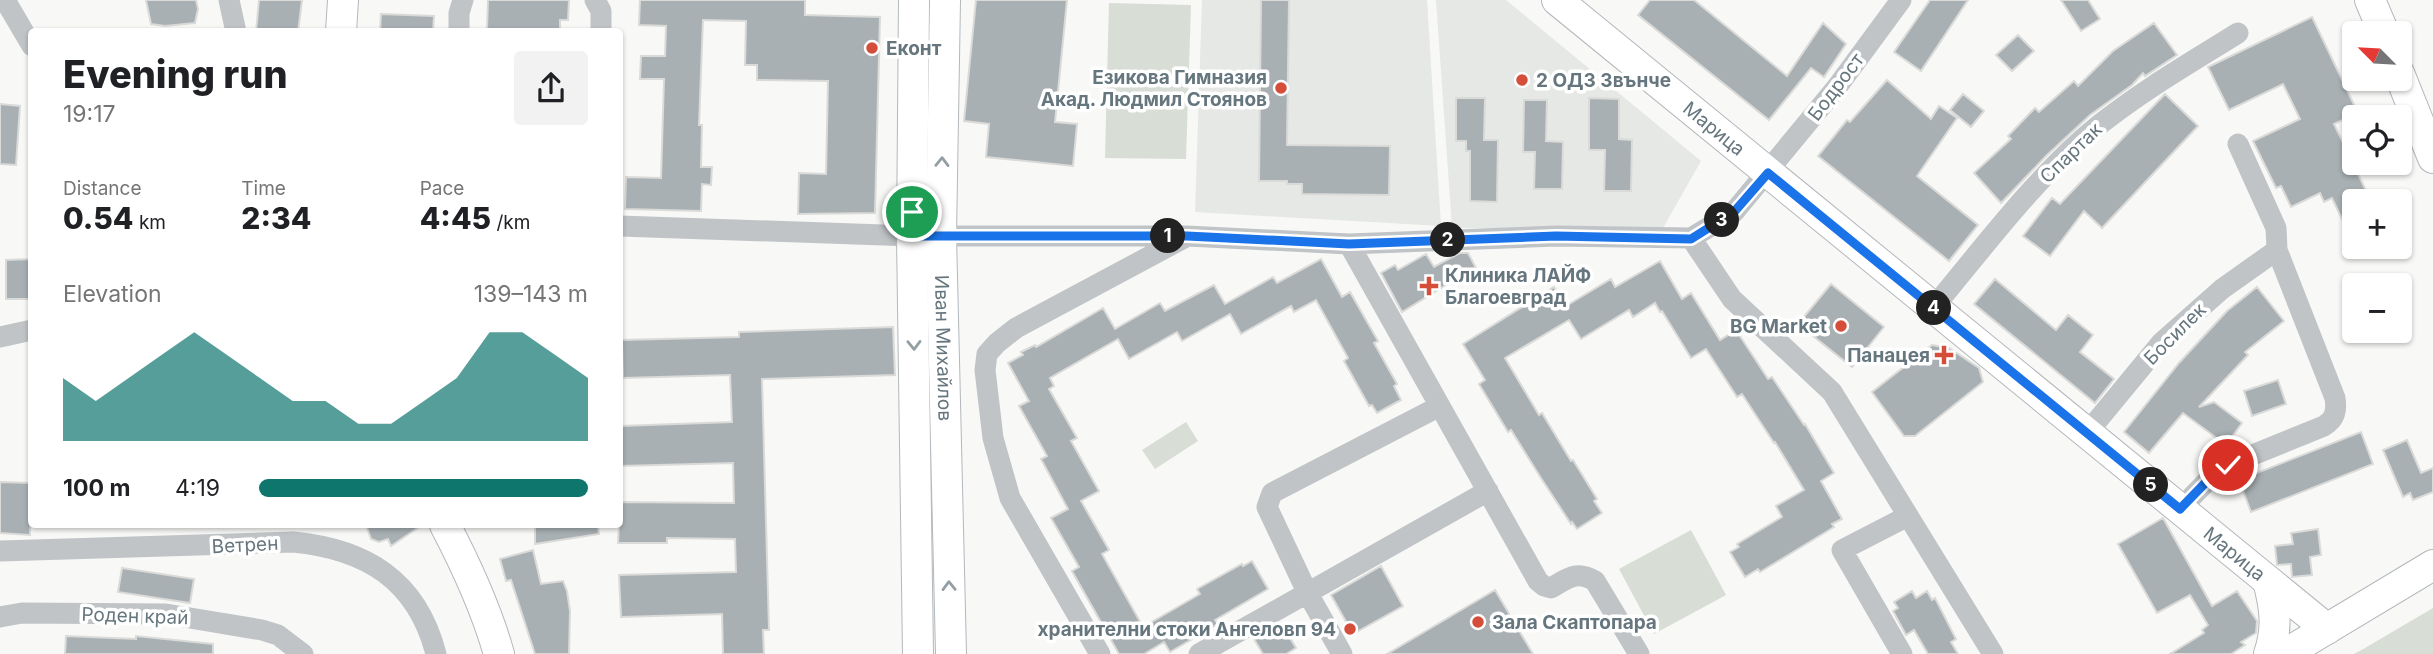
<!DOCTYPE html>
<html lang="en">
<head>
<meta charset="utf-8">
<style>
	body { margin:0; font-family:Inter,sans-serif; background:#f2f2f2; color:#202124; height:100vh; display:flex; flex-direction:column; font-size:26px; white-space:nowrap }
	* { box-sizing:border-box; margin:0 }
	p { font-size:23px; color:#757577 }
	.icon { flex:none; width:38px; height:38px; fill:none; stroke:currentColor; stroke-width:2; stroke-linecap:round; stroke-linejoin:round }
	.map { position:relative; flex:1; overflow:hidden }
	.side { position:absolute; left:28px; top:28px; width:595px; height:500px; display:flex; flex-direction:column; background:#fff; border-radius:7px; box-shadow:0 2px 5px #0004 }
	.side>* { flex:none }
	.needle { width:46px; rotate:294deg }
	.fabs { position:absolute; left:2342px; top:21px; display:grid; gap:14px }
	.fabs a { display:grid; place-items:center; width:70px; height:70px; border-radius:7px; background:#fff; box-shadow:0 2px 5px #0004; font-size:35px }
	.pin { position:absolute; display:grid; place-items:center; width:60px; height:60px; color:#fff; margin:-30px; border:4px solid #fff; border-radius:50%; box-shadow:0 2px 7px #0007 }
	.km { position:absolute; width:35px; height:35px; margin:-18px; border-radius:50%; background:#222; color:#fff; font-size:19px; line-height:35px; text-align:center }
	.round { display:grid; place-items:center; flex:none; width:74px; height:74px; border-radius:7px; background:#f2f2f2 }
	.head { display:flex; align-items:center; justify-content:space-between; height:119px; padding:0 35px }
	h1 { font-size:38px; font-weight:800; line-height:52px }
	.stats { display:grid; grid-template-columns:repeat(3,1fr); gap:10px; height:119px; padding:7px 35px }
	.stats div { display:grid; align-content:center }
	.stats b { font-size:30px; font-weight:800 }
	.stats small { font-size:19px; font-weight:400 }
	.stats p { font-size:19px }
	.chart { height:196px; padding:14px 35px }
	.chart p { display:flex; justify-content:space-between }
	.chart svg { width:100%; height:126px; margin-top:7px; fill:#0f766e; opacity:.7 }
	ul { padding:0 35px; list-style:none; font-size:23px }
	li { display:grid; grid-template-columns:112px 84px 1fr; align-items:center; height:52px }
	li i { height:18px; border-radius:9px; background:#0f766e }
	.map>svg:first-child { display:block }
	.built { fill:#e6e8e6 }
	.green { fill:#d8ddd5 }
	.building { fill:#a8b0b4; stroke:#dadad8; stroke-width:2 }
	.lines { fill:none; stroke-linecap:round; stroke-linejoin:round }
	.secondary-casing { stroke:#b2b8bc; stroke-width:32 }
	.street { stroke:#c0c4c7; stroke-width:21 }
	.secondary { stroke:#fff; stroke-width:30 }
	.oneway { stroke:#949fa5 }
	.route-casing { stroke:#fff; stroke-width:14 }
	.route { stroke:#1a73e8; stroke-width:9 }
	.poi-dot { fill:#d54e39; stroke:#fff; stroke-width:2.5 }
	.labels { text-anchor:middle; dominant-baseline:central; stroke-width:7; stroke-linejoin:round; paint-order:stroke }
	.poi-label { font-size:19px; font-weight:bold; fill:#66767e; stroke:#fff; text-anchor:start }
	.street-label { font-size:19px; fill:#66767e; stroke:#fff }
</style>
</head>
<body>
<div class="map">
<svg width="2433" height="654" viewBox="0 0 2433 654">
	<rect width="100%" height="100%" fill="#f8f8f6"/>
	<path class="built" d="M1202 0H1427L1441 226 1195 212Z
		M1436 0H1506L1701 161 1663 228H1452Z"/>
	<path class="green" d="M1109 3 1191 5 1186 159 1105 158Z
		M1186 422 1198 441 1155 469 1142 450Z
		M1691 530 1726 595 1654 634 1619 569Z
		M2433 608V654H2354L2365 648Z"/>
	<path class="building" d="M146 0H196L198 9 195 23 165 26 151 24Z
		M259 0H302L298 32H256Z
		M488 0H569L568 20H560V32L487 29Z
		M640 0H805V15L880 17 875 213 798 214 799 173 826 174 828 81 757 80V65H745L746 21 703 20 699 125H702L701 167H712L711 185 702 184 701 211 625 209 626 177 661 178 664 79H640L641 56H665L666 26 639 25Z
		M976 0H1067L1055 122 1077 124 1073 166 986 157 989 124 964 121Z
		M1261 0H1289L1287 145 1390 146 1389 195 1302 194V184H1287V181H1259Z
		M1650 0H1694L1787 76 1823 23 1846 44 1824 77 1811 68 1769 120 1638 15Z
		M1930 0H1968L1921 71 1894 52Z
		M2061 0H2088L2100 19 2081 31Z
		M381 14 434 16 433 32H380Z
		M2312 17 2358 113 2334 124 2371 201H2354V244L2332 198 2324 202 2320 193 2291 207 2281 186 2276 188 2253 141 2300 119 2283 84 2229 110 2208 67Z
		M2154 23 2177 55 2145 76 2143 73 2132 85 2090 115 2046 156 2001 203 1974 173 2011 139 2008 136 2035 108 2039 112 2074 81 2078 86 2113 51Z
		M2018 35 2034 51 2012 71 1996 55Z
		M1887 80 1931 119 1939 106 1957 118 1917 176 1978 225 1949 261 1818 156 1847 120 1850 122Z
		M1963 94 1984 111 1971 127 1950 110Z
		M2165 94 2198 126 2102 228 2084 211 2050 256 2023 236 2052 198 2060 204Z
		M1456 98H1485L1484 140H1498L1497 202 1470 201V151H1466V141H1456Z
		M1589 98 1619 99V139L1632 140 1631 191H1604L1605 150H1589Z
		M1524 100H1547L1546 141 1563 142 1562 189H1534L1535 152H1523Z
		M0 104 20 106 16 165 0 164Z
		M1460 253H1468L1477 270 1456 279 1402 312 1381 273 1395 265 1398 270 1426 254 1434 267Z
		M32 259V299H6V260Z
		M1321 259 1342 297 1350 292 1378 341 1374 343 1397 384 1394 386 1401 400 1377 413 1372 405 1369 406 1344 361 1348 358 1316 300 1294 312 1291 306 1241 334 1230 314 1182 341 1177 332 1129 359 1118 339 1050 378 1054 386 1049 389 1077 438 1071 441 1099 491 1081 501 1109 550 1102 554 1143 627 1200 594 1197 589 1242 564 1243 566 1252 561 1268 589 1215 620 1218 624 1170 652 1164 642 1144 654H1119L1072 571 1079 567 1051 518 1068 509 1041 459 1047 456 1019 406 1029 401 1008 363 1023 355 1021 352 1035 345 1036 347 1103 308 1115 329 1160 303 1165 311 1214 285 1225 304 1273 277 1277 283Z
		M1660 261 1682 299 1691 293 1720 340 1736 330 1768 379 1772 377 1804 425 1805 424 1834 473 1821 481 1842 519 1832 524 1834 527 1760 572 1758 569 1745 577 1730 552 1739 547 1737 544 1782 517 1776 506 1804 490 1775 442 1774 443 1742 394 1737 397 1706 349 1691 358 1662 311 1660 312 1655 303 1633 317 1629 310 1581 339 1569 320 1505 358 1539 415 1542 413 1571 461 1573 460 1597 499 1594 501 1602 513 1577 529 1572 522 1571 524 1541 478 1511 430 1508 432 1479 384 1485 380 1463 344 1554 287 1566 306 1611 279 1615 287Z
		M1995 279 2056 330 2068 315 2093 335 2080 352 2114 379 2095 403 1974 304Z
		M1831 284 1884 327 1852 367 1798 324Z
		M2257 287 2284 321 2245 352 2248 355 2199 407 2214 402 2242 423 2226 445 2183 413 2149 453 2124 432 2179 363 2227 311Z
		M893 327 895 375 762 379 769 630H763L764 654H723L722 614 621 617 619 575 736 572 735 539 667 538V543H618L620 502 734 503 733 463 620 466V426L732 422 730 375 623 378 622 340 739 337V332Z
		M1932 345 1949 348 1979 368 1983 382 1915 436H1904L1872 392Z
		M2278 380 2286 404 2252 416 2244 391Z
		M2361 432 2373 464 2251 512 2239 480Z
		M2407 440 2421 473 2433 468V492L2413 500 2410 493 2403 497 2383 450Z
		M0 482 32 483 30 535 0 533Z
		M2163 518 2212 606 2237 591 2257 621 2256 633 2241 642 2245 645 2231 654H2170L2204 633 2202 630 2208 625 2190 595 2157 613 2118 544Z
		M366 525H422L391 546 388 539 379 542 371 539Z
		M535 525H598L599 534 535 544Z
		M2318 529 2321 555 2310 557 2312 575 2292 577 2291 564 2277 565 2275 546 2293 544 2291 533Z
		M533 550 541 584 563 581 567 591 570 611 569 654H535L511 580 506 581 500 559Z
		M1381 566 1403 606 1353 634 1331 595Z
		M122 568 194 579 190 603 118 592Z
		M1495 590 1533 654H1387Z
		M1912 591 1916 598 1927 591 1932 600 1935 598 1956 639 1951 642 1958 654H1928L1914 630 1906 635 1893 611 1898 608 1894 602Z
		M1281 623 1296 648 1286 654H1263L1254 639Z
		M66 636 136 639V636L213 644V654H65Z"/>
	<g class="lines">
		<defs>
			<g id="secondary">
				<path d="M914 0 912 236 918 654"/>
				<path id="s1" d="M945 0 941 235 951 654"/>
				<path id="s2" d="M1557 0 2327 629"/>
				<path d="M2370 0 2384 33"/>
				<path d="M341 32 343 0"/>
				<path d="M2399 73 2433 158"/>
				<path d="M445 525C467 567 486 608 499 654"/>
				<path d="M2268 581C2275 607 2278 628 2269 654"/>
				<path d="M2285 654 2433 565"/>
			</g>
		</defs>
		<use href="#secondary" class="secondary-casing"/>
		<path class="street" d="M5 0 32 46
			M229 0 236 32
			M595 0 601 11V32
			M459 32V13L463 0
			M620 226 912 236H1187L1349 244 1556 236 1691 238 1734 212 1837 87 1901 0
			M1691 238 1732 299 1832 392 1993 654
			M1349 244 1538 581 1544 586 1551 588C1568 578 1577 570 1595 581L1639 654
			M1933 308C1983 248 2039 173 2099 125 2143 90 2190 63 2238 33
			M0 337 32 330
			M2087 433 2162 342 2222 289 2277 250
			M2180 509 2212 476 2228 465 2324 426C2335 419 2337 411 2335 398L2277 250 2276 228 2238 144
			M0 551 293 542C366 549 417 580 436 654
			M0 617 22 613 166 614 262 630 278 635 303 654
			M1100 654 1010 498 993 438 985 370 987 354 997 343 1016 328 1184 238
			M1199 654 1488 491
			M1342 654 1307 592 1267 507 1272 493 1440 406
			M1902 654 1842 550 1908 516"/>
		<use href="#secondary" class="secondary"/>
	</g>
	<defs><path id="oneway-chevron" d="M-2-3.5L2.5 0L-2 3.5" fill="none" stroke-width="1.6" stroke-linecap="round" stroke-linejoin="round" transform="scale(1.75)"/></defs>
	<g class="oneway">
		<use href="#oneway-chevron" transform="translate(942 162) rotate(-89)"/>
		<use href="#oneway-chevron" transform="translate(914 345) rotate(89)"/>
		<use href="#oneway-chevron" transform="translate(949 586) rotate(-91)"/>
	</g>
	<g class="lines">
		<defs>
			<path id="route" d="M912 212V236H1187L1349 244 1556 236 1691 239 1734 212 1768 173 2180 509 2212 476 2228 465"/>
		</defs>
		<use href="#route" class="route-casing"/>
		<use href="#route" class="route"/>
	</g>
	<g class="poi-dot">
		<circle cx="872" cy="48" r="7"/>
		<circle cx="1522" cy="80" r="7"/>
		<circle cx="1281" cy="88" r="7"/>
		<path d="M1425.5 275.5h7v7h7v7h-7v7h-7v-7h-7v-7h7z"/>
		<circle cx="1841" cy="326" r="7"/>
		<path d="M1940.5 344.5h7v7h7v7h-7v7h-7v-7h-7v-7h7z"/>
		<circle cx="1478" cy="622" r="7"/>
		<circle cx="1350" cy="629" r="7"/>
	</g>
	<g class="labels">
		<g class="poi-label">
			<text x="886" y="48">Еконт</text>
			<text x="1267" y="77" text-anchor="end">Езикова Гимназия<tspan x="1267" dy="22">Акад. Людмил Стоянов</tspan></text>
			<text x="1536" y="80">2 ОДЗ Звънче</text>
			<text x="1445" y="275">Клиника ЛАЙФ<tspan x="1445" dy="22">Благоевград</tspan></text>
			<text x="1827" y="326" text-anchor="end">BG Market</text>
			<text x="1930" y="355" text-anchor="end">Панацея</text>
			<text x="1492" y="622">Зала Скаптопара</text>
			<text x="1336" y="629" text-anchor="end">хранителни стоки Ангеловп 94</text>
		</g>
		<g class="street-label">
			<text transform="translate(1836 87) rotate(-53)">Бодрост</text>
			<text stroke="none"><textPath href="#s2" startOffset="203">Марица</textPath></text>
			<text transform="translate(2071 153) rotate(-44)">Спартак</text>
			<text transform="translate(2175 334) rotate(-45)">Босилек</text>
			<text stroke="none"><textPath href="#s1" startOffset="348">Иван Михайлов</textPath></text>
			<text transform="translate(245 545) rotate(-3)">Ветрен</text>
			<text stroke="none"><textPath href="#s2" startOffset="875">Марица</textPath></text>
			<text transform="translate(135 616) rotate(2)">Роден край</text>
		</g>
	</g>
</svg>
<div class="fabs">
<a><svg class="needle" viewBox="-14 -14 28 28"><path d="M0-13l5 13h-10z" fill="#e53935"/><path d="M0 13l5-13h-10z" fill="#757577"/></svg></a>
<a><svg class="icon" aria-label="locate" viewBox="0 0 24 24"><circle cx="12" cy="12" r="6"/><path d="M12 2v4M12 18v4M2 12h4M18 12h4"/></svg></a>
<a>+</a>
<a>−</a>
</div>
<div class="pin" style="left:912px;top:212px;background:#1e9e55"><svg class="icon" aria-label="arrive" viewBox="0 0 24 24"><path d="M6 21V4h12l-3 4 3 4H6"/></svg></div>
<div class="pin" style="left:2228px;top:465px;background:#d93025"><svg class="icon" aria-label="check" viewBox="0 0 24 24"><path d="M5 12l5 5 9-10"/></svg></div>
<b class="km" style="left:1168px;top:236px">1</b>
<b class="km" style="left:1448px;top:240px">2</b>
<b class="km" style="left:1722px;top:220px">3</b>
<b class="km" style="left:1934px;top:308px">4</b>
<b class="km" style="left:2151px;top:485px">5</b>
<section class="side">
<div class="head"><div><h1>Evening run</h1><p>19:17</p></div><a class="round"><svg class="icon" aria-label="share" viewBox="0 0 24 24"><path d="M12 15V3M7 8l5-5 5 5M5 13v7h14v-7"/></svg></a></div>
<div class="stats">
<div><p>Distance</p><b>0.54<small> km</small></b></div>
<div><p>Time</p><b>2:34</b></div>
<div><p>Pace</p><b>4:45<small> /km</small></b></div>
</div>
<div class="chart"><p><span>Elevation</span>139–143 m</p>
<svg viewBox="0 0 160 44" preserveAspectRatio="none"><path d="M0 44V22L10 30L20 22L30 14L40 6L50 14L60 22L70 30L80 30L90 38L100 38L110 30L120 22L130 6L140 6L150 14L160 22V44z"/></svg>
</div>
<ul>
<li><b>100 m</b>4:19<i style="width:100%"></i></li>
</ul>
</section>
</div>
</body>
</html>
